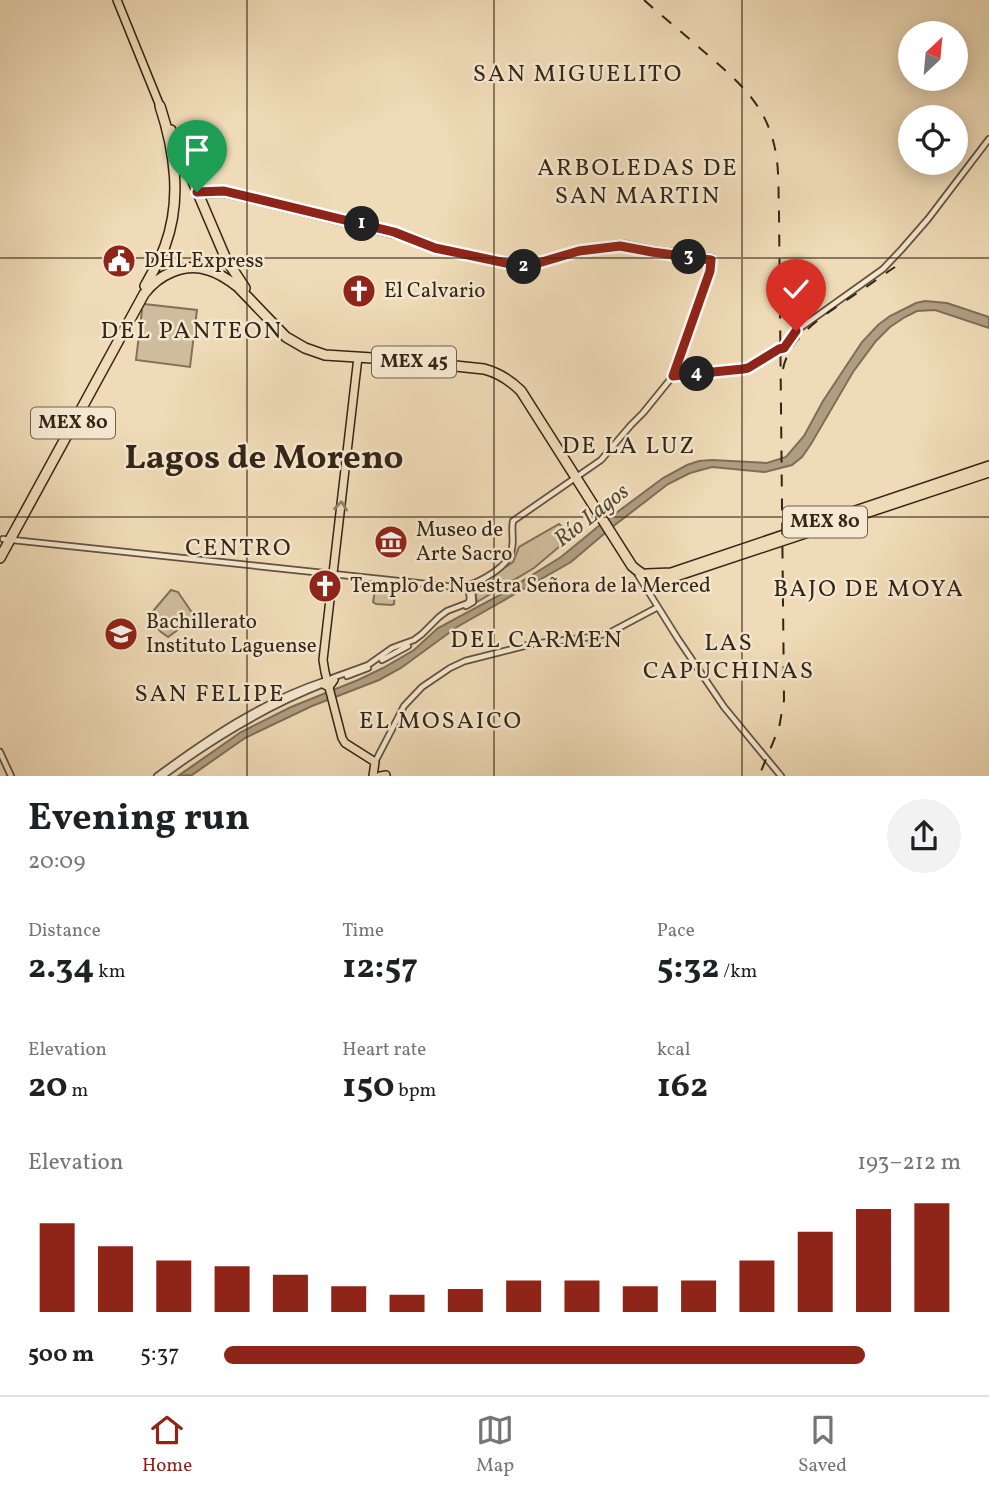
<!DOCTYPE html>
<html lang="en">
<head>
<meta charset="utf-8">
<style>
	body { margin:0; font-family:Vollkorn,serif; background:#f2f2f2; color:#202124; height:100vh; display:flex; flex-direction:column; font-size:26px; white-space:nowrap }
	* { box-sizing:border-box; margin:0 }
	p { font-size:23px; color:#757577 }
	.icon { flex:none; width:38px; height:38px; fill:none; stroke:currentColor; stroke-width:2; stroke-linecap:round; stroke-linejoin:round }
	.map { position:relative; height:776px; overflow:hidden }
	.details { display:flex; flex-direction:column; background:#fff; flex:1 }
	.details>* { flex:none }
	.needle { width:46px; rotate:26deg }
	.controls { position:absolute; left:898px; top:21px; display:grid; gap:14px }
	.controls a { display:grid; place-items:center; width:70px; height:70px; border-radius:50%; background:#fff; box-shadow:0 4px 18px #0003; font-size:35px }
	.pin { position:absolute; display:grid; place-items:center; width:60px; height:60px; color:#fff; margin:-72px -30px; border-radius:50% 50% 50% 0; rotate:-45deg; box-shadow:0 0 7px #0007 }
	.pin .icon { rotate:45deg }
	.km { position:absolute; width:35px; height:35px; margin:-18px; border-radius:50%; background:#222; color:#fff; font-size:19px; line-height:35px; text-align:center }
	.round { display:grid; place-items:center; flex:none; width:74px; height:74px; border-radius:37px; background:#f2f2f2 }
	.overview { display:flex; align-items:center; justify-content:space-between; height:119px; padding:0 28px }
	h1 { font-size:38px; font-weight:700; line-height:52px }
	.stats { display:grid; grid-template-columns:repeat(3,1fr); gap:10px; height:119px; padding:7px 28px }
	.stats div { display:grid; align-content:center }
	.stats b { font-size:35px; font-weight:700 }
	.stats small { font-size:19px; font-weight:400 }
	.stats p { font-size:19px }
	.chart { height:196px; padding:14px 28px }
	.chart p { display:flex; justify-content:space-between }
	.chart svg { width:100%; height:126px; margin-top:7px; stroke:#8f2418; stroke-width:6 }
	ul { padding:0 28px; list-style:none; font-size:23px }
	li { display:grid; grid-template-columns:112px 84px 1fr; align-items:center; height:52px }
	li i { height:18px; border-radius:9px; background:#8f2418 }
	.tabs { display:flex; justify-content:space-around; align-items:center; height:98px; border-top:2px solid #e0e0e0; background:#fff; font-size:19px; color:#757577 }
	.tabs a { display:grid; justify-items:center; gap:4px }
	.tabs .active { color:#8f2418 }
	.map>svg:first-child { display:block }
	.green { fill:#cfbc9c; stroke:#82705a; stroke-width:2 }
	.water { fill:#af9d81; stroke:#7e6d57; stroke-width:2 }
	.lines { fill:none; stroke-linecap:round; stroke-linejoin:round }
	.minor-casing { stroke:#63523f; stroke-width:8 }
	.major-casing { stroke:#342517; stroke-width:10 }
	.highway-casing { stroke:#342517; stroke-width:12 }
	.minor { stroke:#f5e8d0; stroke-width:4.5 }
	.major { stroke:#efdbb7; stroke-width:7 }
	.highway { stroke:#efdbb7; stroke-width:9 }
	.rail { stroke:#342517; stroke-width:2; stroke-dasharray:12 12; stroke-linecap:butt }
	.oneway { stroke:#928067 }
	.route-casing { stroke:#fff; stroke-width:14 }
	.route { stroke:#8f2418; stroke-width:9 }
	.grid { fill:none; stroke:#342517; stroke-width:2; stroke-opacity:0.55 }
	.labels { text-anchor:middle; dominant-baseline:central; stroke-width:5; stroke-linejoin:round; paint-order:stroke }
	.shield { fill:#f5e8d0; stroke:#6e604e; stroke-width:2 }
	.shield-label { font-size:19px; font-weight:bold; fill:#342517 }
	.poi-label { font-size:21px; fill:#342517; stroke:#f5e8d0; text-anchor:start }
	.water-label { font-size:23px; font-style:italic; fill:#594937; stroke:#f5e8d0 }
	.quarter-label { font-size:24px; letter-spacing:2px; fill:#342517; stroke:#f5e8d0 }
	.town-label { font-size:35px; font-weight:bold; fill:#342517; stroke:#f5e8d0 }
</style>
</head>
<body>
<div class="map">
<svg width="989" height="776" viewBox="0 0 989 776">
	<rect width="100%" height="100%" fill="#efdbb7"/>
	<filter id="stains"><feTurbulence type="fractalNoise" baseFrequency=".00286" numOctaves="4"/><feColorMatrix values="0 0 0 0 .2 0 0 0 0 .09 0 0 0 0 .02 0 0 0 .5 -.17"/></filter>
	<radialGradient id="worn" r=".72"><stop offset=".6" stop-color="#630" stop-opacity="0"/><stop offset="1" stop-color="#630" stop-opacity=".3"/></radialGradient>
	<path class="green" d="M144 304 197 310 190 367 136 360 142 310 141 308Z
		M559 524 572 536 534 568 477 602 474 588 513 562 519 547Z
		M377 579 395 581 396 583 394 604 392 605 376 604 373 602Z
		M171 590 178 592 195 617 168 637 161 632 148 617Z"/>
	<path class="water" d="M925 301 947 303 989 317V328L935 310 917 311 905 317 890 327 876 341 853 372 811 444 802 457 792 465 765 472 712 467 690 473 668 484 611 528 571 562 457 627 401 668 379 680 312 706 245 738 192 775 178 776 241 732 291 707 358 680 383 668 414 650 438 628 500 595 561 557 600 525 663 478 687 465 699 461 712 460 767 463 786 457 804 436 823 401 862 342 878 325 890 316 916 303Z"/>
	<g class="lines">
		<defs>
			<path id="minor" d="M200 195 224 194 410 239 435 248 525 267
				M618 246 711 260
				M674 376 743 369 779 349 784 348 796 331 883 269 901 250 928 219 989 139
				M3 539 446 586C451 587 457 588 462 587 479 583 510 567 512 548 514 539 511 530 513 521L601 460 631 425 643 413 673 376 710 271 712 257 652 249 621 243 579 249 522 266
				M638 575 678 639 724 707 781 776
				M466 606 473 602 472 588
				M382 660 408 646
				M347 676 368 668
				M332 678 368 665 392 648 414 640 422 634 439 617 447 611 468 603 470 599 468 584
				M0 752 11 776
				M375 762 404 706 422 687 450 668 465 661 532 644 591 637 609 633 658 607
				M157 776C209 738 263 701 324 681
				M163 776C214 738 267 706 326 683"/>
			<path id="major" d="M117 0 160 106
				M358 357 323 660 325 672 342 738 345 743 375 762 373 776
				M647 573 671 572 989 465
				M643 575C649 585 659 584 669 581
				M323 684 329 687 334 680
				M380 776 386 775"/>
			<path id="highway" d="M171 130 226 259 245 288
				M145 286C152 273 160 260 165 246 182 200 175 152 160 106
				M0 558 144 294C158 275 184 262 208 270 219 273 229 280 238 287L286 337 305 348 325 355 388 359 484 369C499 373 510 380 521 391L632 566C644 577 654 580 670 578L989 472"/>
		</defs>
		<use href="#minor" class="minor-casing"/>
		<use href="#major" class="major-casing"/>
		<use href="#highway" class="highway-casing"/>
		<use href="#minor" class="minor"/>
		<use href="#major" class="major"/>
		<use href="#highway" class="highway"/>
		<path class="rail" d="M644 0C663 17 683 33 702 50 731 75 761 99 772 137 780 162 778 188 779 213L784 700 779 728 759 776
			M783 369C790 332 835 309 863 289 874 282 884 274 895 267"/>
	</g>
	<defs><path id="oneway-chevron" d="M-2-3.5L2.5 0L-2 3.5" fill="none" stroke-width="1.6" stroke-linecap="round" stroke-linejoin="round" transform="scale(1.75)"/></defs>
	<use class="oneway" href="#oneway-chevron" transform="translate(341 506) rotate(-84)"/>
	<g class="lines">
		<defs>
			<path id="route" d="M197 192 224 191 394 232 435 248 525 267 579 251 620 246 652 252 711 260 710 271 673 376 743 369 748 368 779 349 784 348 796 331"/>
		</defs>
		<use href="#route" class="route-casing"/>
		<use href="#route" class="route"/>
	</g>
	<path class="grid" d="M247 0V776M494 0V776M742 0V776M0 258H989M0 517H989"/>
	<defs>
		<symbol id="civic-disc" viewBox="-11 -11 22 22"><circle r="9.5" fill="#8f2418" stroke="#f5e8d0"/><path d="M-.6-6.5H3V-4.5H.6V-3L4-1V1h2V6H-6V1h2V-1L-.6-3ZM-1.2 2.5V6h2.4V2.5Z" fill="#fff"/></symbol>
		<symbol id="church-disc" viewBox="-11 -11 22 22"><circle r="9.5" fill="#8f2418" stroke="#f5e8d0"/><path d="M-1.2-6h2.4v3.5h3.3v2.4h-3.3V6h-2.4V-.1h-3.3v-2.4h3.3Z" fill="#fff"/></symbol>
		<symbol id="museum-disc" viewBox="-11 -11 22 22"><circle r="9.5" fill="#8f2418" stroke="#f5e8d0"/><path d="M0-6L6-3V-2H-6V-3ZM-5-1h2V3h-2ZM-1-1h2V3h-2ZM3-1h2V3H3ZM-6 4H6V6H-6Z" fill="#fff"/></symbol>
		<symbol id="university-disc" viewBox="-11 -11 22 22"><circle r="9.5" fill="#8f2418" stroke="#f5e8d0"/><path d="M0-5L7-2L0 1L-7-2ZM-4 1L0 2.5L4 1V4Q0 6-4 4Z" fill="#fff"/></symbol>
	</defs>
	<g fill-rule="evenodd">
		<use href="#civic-disc" x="100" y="242" width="38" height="38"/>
		<use href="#church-disc" x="340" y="272" width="38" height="38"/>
		<use href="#museum-disc" x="372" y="523" width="38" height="38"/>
		<use href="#church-disc" x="306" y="567" width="38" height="38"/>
		<use href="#university-disc" x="102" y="615" width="38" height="38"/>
	</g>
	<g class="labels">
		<g class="shield">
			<rect x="372" y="346.5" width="84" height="31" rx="5"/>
			<rect x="31" y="407.5" width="84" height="31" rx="5"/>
			<rect x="783" y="506.5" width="84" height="31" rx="5"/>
		</g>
		<g class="shield-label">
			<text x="414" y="362">MEX 45</text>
			<text x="73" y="423">MEX 80</text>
			<text x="825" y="522">MEX 80</text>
		</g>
		<g class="poi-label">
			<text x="144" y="261">DHL Express</text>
			<text x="384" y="291">El Calvario</text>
			<text x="416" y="530">Museo de<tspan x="416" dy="24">Arte Sacro</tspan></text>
			<text x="350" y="586">Templo de Nuestra Señora de la Merced</text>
			<text x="146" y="622">Bachillerato<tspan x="146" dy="24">Instituto Laguense</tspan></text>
		</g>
		<g class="water-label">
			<text transform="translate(592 516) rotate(-38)">Río Lagos</text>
		</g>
		<g class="quarter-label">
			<text x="578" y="75">SAN MIGUELITO</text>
			<text x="638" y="169">ARBOLEDAS DE<tspan x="638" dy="28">SAN MARTIN</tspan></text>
			<text x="192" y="332">DEL PANTEON</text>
			<text x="629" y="447">DE LA LUZ</text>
			<text x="239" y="549">CENTRO</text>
			<text x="869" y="590">BAJO DE MOYA</text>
			<text x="537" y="641">DEL CARMEN</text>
			<text x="729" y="644">LAS<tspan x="729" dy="28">CAPUCHINAS</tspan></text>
			<text x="210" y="695">SAN FELIPE</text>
			<text x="441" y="722">EL MOSAICO</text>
		</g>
		<g class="town-label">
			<text x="264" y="459">Lagos de Moreno</text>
		</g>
	</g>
	<rect width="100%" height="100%" filter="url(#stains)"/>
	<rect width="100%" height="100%" fill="url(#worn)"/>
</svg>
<div class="controls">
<a><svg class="needle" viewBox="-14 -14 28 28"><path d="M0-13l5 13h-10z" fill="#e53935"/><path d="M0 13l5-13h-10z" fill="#757577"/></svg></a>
<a><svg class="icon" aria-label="locate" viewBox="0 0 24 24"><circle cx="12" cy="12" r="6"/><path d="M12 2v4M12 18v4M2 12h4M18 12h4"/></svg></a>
</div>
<div class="pin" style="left:197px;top:192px;background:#1e9e55"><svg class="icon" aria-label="arrive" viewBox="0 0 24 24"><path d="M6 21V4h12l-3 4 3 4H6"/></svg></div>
<div class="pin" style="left:796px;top:331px;background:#d93025"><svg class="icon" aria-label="check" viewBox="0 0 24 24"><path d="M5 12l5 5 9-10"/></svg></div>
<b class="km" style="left:362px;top:224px">1</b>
<b class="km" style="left:524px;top:267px">2</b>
<b class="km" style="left:689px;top:257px">3</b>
<b class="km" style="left:697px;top:374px">4</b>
</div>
<section class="details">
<div class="overview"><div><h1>Evening run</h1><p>20:09</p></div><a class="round"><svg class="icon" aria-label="share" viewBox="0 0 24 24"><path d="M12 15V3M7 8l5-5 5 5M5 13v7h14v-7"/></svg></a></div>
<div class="stats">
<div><p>Distance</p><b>2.34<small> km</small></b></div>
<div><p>Time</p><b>12:57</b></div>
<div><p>Pace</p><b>5:32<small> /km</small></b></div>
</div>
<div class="stats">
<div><p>Elevation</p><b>20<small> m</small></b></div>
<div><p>Heart rate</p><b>150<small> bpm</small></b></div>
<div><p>kcal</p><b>162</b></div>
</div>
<div class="chart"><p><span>Elevation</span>193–212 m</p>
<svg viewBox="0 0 160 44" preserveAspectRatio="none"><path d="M5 44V13M15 44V21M25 44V26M35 44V28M45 44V31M55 44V35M65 44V38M75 44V36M85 44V33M95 44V33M105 44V35M115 44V33M125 44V26M135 44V16M145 44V8M155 44V6"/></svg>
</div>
<ul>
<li><b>500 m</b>5:37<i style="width:87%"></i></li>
</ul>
</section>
<nav class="tabs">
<a class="active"><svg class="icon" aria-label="home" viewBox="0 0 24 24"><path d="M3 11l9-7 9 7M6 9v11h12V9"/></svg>Home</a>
<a><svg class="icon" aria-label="map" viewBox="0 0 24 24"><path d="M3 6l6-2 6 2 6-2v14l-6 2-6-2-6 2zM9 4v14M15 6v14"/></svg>Map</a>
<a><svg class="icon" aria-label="saved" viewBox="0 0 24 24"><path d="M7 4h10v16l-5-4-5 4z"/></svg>Saved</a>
</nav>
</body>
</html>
